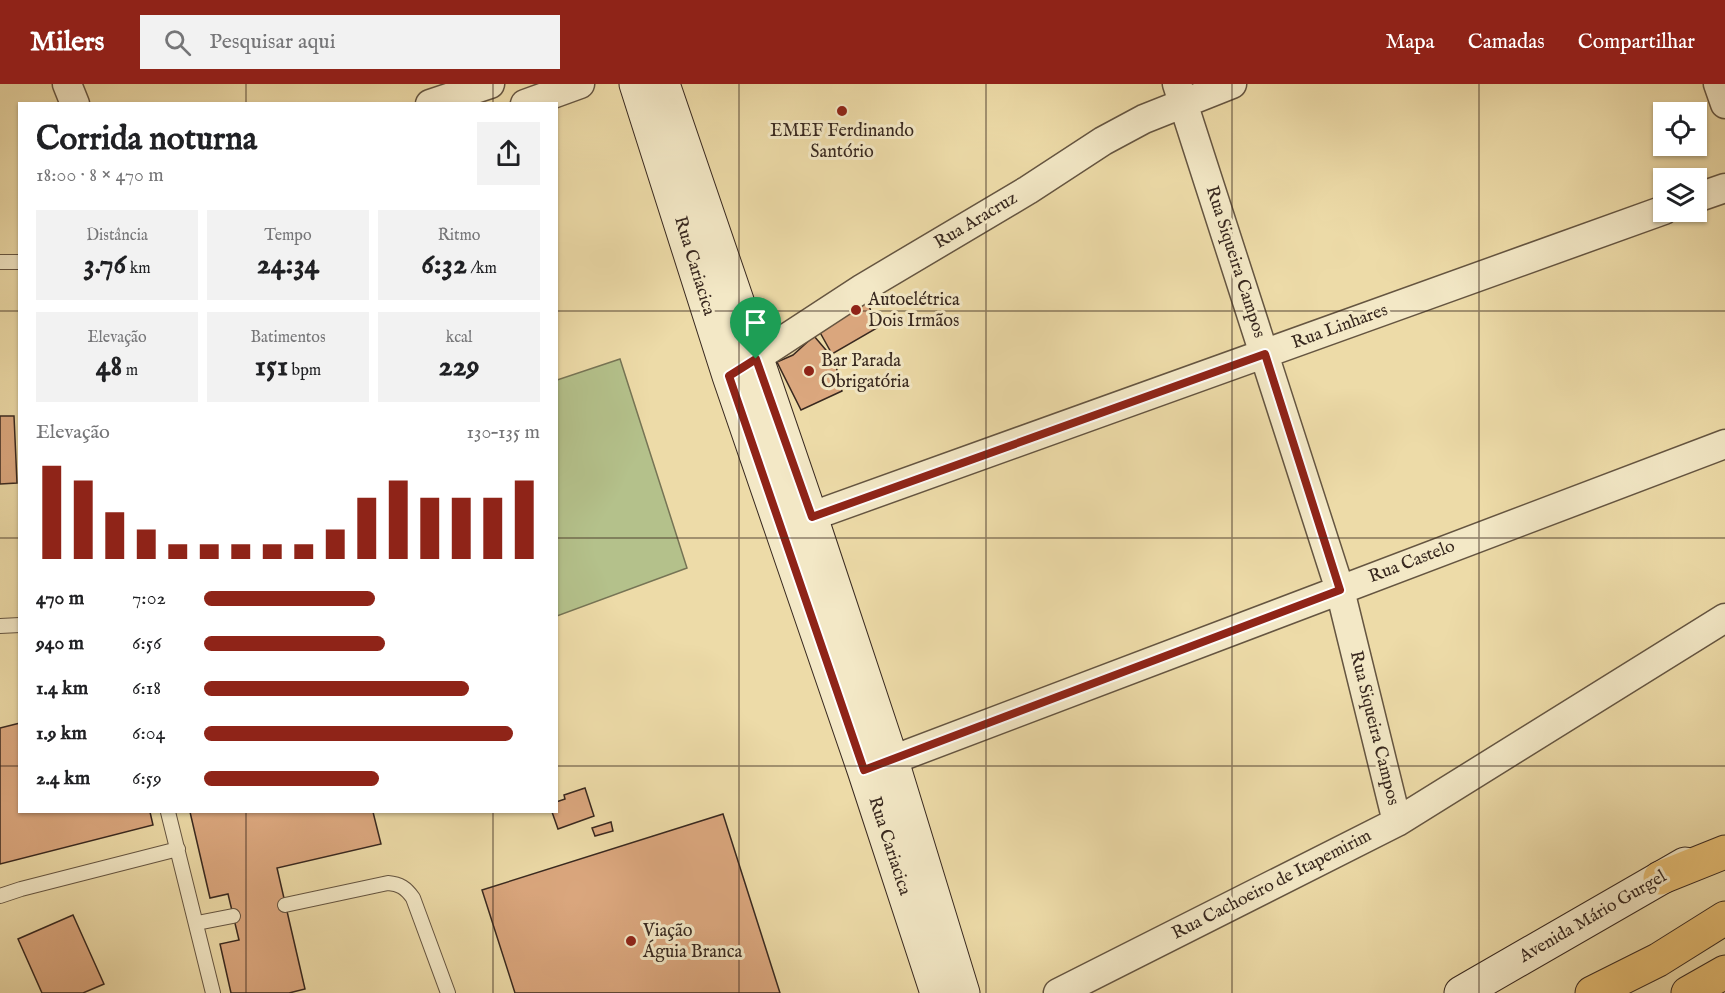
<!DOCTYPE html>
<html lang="pt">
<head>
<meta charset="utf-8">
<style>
	body { margin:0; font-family:"IM FELL English",serif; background:#f2f2f2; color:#202124; height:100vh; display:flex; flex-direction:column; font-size:22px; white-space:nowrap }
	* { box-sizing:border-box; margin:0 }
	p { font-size:20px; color:#757577 }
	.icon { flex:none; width:33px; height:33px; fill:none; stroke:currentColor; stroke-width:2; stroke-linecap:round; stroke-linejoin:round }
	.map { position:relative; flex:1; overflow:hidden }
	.drawer { position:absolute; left:18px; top:18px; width:540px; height:711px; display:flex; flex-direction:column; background:#fff; border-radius:0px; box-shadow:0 2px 4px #0004 }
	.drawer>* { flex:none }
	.fabs { position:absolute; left:1653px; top:18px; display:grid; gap:12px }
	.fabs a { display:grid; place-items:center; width:54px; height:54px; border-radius:0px; background:#fff; box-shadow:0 2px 4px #0004; font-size:30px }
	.pin { position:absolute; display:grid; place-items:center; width:51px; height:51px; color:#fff; margin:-62px -26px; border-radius:50% 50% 50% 0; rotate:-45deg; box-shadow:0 0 6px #0007 }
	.pin .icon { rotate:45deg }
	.round { display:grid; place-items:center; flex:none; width:63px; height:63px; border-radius:0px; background:#f2f2f2 }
	.summary { display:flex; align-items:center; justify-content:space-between; height:102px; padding:0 18px }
	h1 { font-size:33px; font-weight:800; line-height:45px }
	.stats { display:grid; grid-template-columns:repeat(3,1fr); gap:9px; height:102px; padding:6px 18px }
	.stats div { display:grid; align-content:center; border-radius:0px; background:#f2f2f2; text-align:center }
	.stats b { font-size:30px; font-weight:800 }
	.stats small { font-size:16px; font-weight:400 }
	.stats p { font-size:16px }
	.chart { height:168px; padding:12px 18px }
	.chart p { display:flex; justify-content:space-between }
	.chart svg { width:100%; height:108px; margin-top:6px; stroke:#8f2418; stroke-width:6 }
	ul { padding:0 18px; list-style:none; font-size:20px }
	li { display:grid; grid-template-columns:96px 72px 1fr; align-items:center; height:45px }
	li i { height:15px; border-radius:8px; background:#8f2418 }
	header { display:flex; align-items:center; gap:36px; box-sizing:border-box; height:84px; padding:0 30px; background:#8f2418; color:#fff }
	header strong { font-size:28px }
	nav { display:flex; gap:33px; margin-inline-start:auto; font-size:21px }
	.search { width:420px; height:54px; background:#f2f2f2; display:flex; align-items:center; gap:15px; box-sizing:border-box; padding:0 21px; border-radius:0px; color:#757577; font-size:22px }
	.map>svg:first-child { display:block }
	.green { fill:#b4c18b; stroke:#767455; stroke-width:1.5 }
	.building { fill:#dba77e; stroke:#38281f; stroke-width:1.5 }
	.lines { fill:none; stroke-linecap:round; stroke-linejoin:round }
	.lane-casing { stroke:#655541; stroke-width:16 }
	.street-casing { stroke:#655541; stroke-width:31 }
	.secondary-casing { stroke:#38281f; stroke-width:35 }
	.primary-casing { stroke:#38281f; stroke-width:35 }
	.lane { stroke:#f3e8c6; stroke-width:14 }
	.street { stroke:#f3e8c6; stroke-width:28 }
	.secondary { stroke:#f3e8c6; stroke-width:33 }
	.primary { stroke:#e6be74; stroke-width:33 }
	.route-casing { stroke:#fff; stroke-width:12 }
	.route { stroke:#8f2418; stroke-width:8 }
	.grid { fill:none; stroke:#38281f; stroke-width:1.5; stroke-opacity:0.55 }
	.poi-dot { fill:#8f2418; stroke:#f3e8c6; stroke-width:2 }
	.labels { text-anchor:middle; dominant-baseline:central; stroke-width:6; stroke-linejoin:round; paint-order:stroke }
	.poi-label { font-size:18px; fill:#38281f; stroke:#f3e8c6; text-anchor:start }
	.street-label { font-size:18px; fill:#38281f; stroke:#f3e8c6 }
</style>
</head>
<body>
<header>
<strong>Milers</strong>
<div class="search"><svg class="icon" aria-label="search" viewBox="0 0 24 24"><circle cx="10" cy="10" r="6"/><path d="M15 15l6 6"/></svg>Pesquisar aqui</div>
<nav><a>Mapa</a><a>Camadas</a><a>Compartilhar</a></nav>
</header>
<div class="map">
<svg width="1725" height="909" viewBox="0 0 1725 909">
	<rect width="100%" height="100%" fill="#eddba8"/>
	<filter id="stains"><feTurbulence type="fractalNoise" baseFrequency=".00333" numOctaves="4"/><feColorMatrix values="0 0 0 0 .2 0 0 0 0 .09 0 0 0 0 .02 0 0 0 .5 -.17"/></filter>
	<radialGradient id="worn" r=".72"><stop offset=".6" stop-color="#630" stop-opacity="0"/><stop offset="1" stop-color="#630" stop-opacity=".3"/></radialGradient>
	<path class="green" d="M620 275 687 484 557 532V296Z"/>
	<path class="building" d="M864 208 877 244 832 270 817 243Z
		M814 252 831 272 836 282 842 307 801 326 777 278 793 271Z
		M0 332H14L17 399 0 400Z
		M20 639V728H150L153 741 0 780V644Z
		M585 704 594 732 558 745 552 728H556V718L565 715 564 711Z
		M190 728H373L381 760 277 784 305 905 289 909H231L220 860 239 856 228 810 210 814Z
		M723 730 780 909H515L482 806Z
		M611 738 613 747 595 752 592 744Z
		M73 831 104 900 83 909H42L18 855Z"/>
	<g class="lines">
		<defs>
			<path id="lane" d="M0 178H20
				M0 542 20 541
				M168 728 213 909
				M0 812 21 805 178 765
				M285 821 388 799C400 800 406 804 413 814L448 909
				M197 839 233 832"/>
			<path id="street" d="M67 0 75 20
				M1177 0 1340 506 1397 738
				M1718 0 1725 20
				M430 20 490 0
				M525 20 580 0
				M1696 114 1725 104
				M739 285 863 204 1028 106 1103 57 1144 35 1232 0
				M790 440 1664 126
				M871 684 1725 360
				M1058 909 1397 738 1725 534"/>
			<path id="secondary" d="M636 0 729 292 864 686 937 909
				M663 0 811 433 892 677 963 909
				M1461 909 1685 780"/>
			<path id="primary" d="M1660 794 1725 768
				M1592 909 1658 876 1725 834
				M1688 909 1725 888"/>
		</defs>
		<use href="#lane" class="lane-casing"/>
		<use href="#street" class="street-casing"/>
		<use href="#secondary" class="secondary-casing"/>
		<use href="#primary" class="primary-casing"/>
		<use href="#lane" class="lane"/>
		<use href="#street" class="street"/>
		<use href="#secondary" class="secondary"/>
		<use href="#primary" class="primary"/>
	</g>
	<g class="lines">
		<defs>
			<path id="route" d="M1265 270 1340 506 864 686 729 292 756 275 812 433Z"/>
		</defs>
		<use href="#route" class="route-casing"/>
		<use href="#route" class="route"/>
	</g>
	<path class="grid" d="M246 0V20M493 0V20M739 0V909M986 0V909M1232 0V909M1479 0V909M0 227H20M556 227H1725M0 454H20M556 454H1725M0 682H20M556 682H1725M246 728V909M493 728V909"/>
	<g class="poi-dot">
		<circle cx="842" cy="27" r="6"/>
		<circle cx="856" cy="226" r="6"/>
		<circle cx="809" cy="287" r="6"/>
		<circle cx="631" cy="857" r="6"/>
	</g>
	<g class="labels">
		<g class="poi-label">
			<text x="842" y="47" text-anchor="middle">EMEF Ferdinando<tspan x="842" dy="21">Santório</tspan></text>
			<text x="868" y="216">Autoelétrica<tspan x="868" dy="21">Dois Irmãos</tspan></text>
			<text x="821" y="277">Bar Parada<tspan x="821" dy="21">Obrigatória</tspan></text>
			<text x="643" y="847">Viação<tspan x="643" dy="21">Águia Branca</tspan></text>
		</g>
		<g class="street-label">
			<text transform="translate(976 137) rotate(-31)">Rua Aracruz</text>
			<text transform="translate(1235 178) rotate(72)">Rua Siqueira Campos</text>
			<text transform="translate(694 182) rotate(73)">Rua Cariacica</text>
			<text transform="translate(1340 243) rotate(-20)">Rua Linhares</text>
			<text transform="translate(1412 478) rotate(-21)">Rua Castelo</text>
			<text transform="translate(1374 644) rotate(76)">Rua Siqueira Campos</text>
			<text transform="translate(889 762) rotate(72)">Rua Cariacica</text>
			<text transform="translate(1272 801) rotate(-27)">Rua Cachoeiro de Itapemirim</text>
			<text transform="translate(1593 833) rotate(-30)">Avenida Mário Gurgel</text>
		</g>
	</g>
	<rect width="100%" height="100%" filter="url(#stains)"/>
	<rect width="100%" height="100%" fill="url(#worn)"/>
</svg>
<div class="fabs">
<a><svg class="icon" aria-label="locate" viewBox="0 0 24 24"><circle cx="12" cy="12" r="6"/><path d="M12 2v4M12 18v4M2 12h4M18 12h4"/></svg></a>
<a><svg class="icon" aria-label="layers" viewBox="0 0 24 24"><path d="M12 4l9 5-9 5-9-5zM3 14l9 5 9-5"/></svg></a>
</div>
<div class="pin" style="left:756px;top:275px;background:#1e9e55"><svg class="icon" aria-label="arrive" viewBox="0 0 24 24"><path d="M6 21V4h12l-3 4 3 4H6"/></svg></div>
<section class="drawer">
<div class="summary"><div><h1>Corrida noturna</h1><p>18:00 · 8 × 470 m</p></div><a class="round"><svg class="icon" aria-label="share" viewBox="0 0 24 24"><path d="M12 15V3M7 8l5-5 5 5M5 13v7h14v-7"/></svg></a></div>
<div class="stats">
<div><p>Distância</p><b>3.76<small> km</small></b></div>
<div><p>Tempo</p><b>24:34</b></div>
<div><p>Ritmo</p><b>6:32<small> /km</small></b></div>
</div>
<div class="stats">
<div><p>Elevação</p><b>48<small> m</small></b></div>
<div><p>Batimentos</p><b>151<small> bpm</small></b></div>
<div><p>kcal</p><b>229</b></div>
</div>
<div class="chart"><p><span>Elevação</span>130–135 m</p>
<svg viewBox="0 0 160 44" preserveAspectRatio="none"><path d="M5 44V6M15 44V12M25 44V25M35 44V32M45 44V38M55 44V38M65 44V38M75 44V38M85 44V38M95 44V32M105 44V19M115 44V12M125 44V19M135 44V19M145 44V19M155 44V12"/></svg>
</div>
<ul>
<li><b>470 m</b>7:02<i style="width:51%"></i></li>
<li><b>940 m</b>6:56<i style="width:54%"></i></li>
<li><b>1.4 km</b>6:18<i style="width:79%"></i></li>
<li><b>1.9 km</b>6:04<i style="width:92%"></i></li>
<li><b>2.4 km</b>6:59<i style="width:52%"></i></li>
</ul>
</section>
</div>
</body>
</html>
